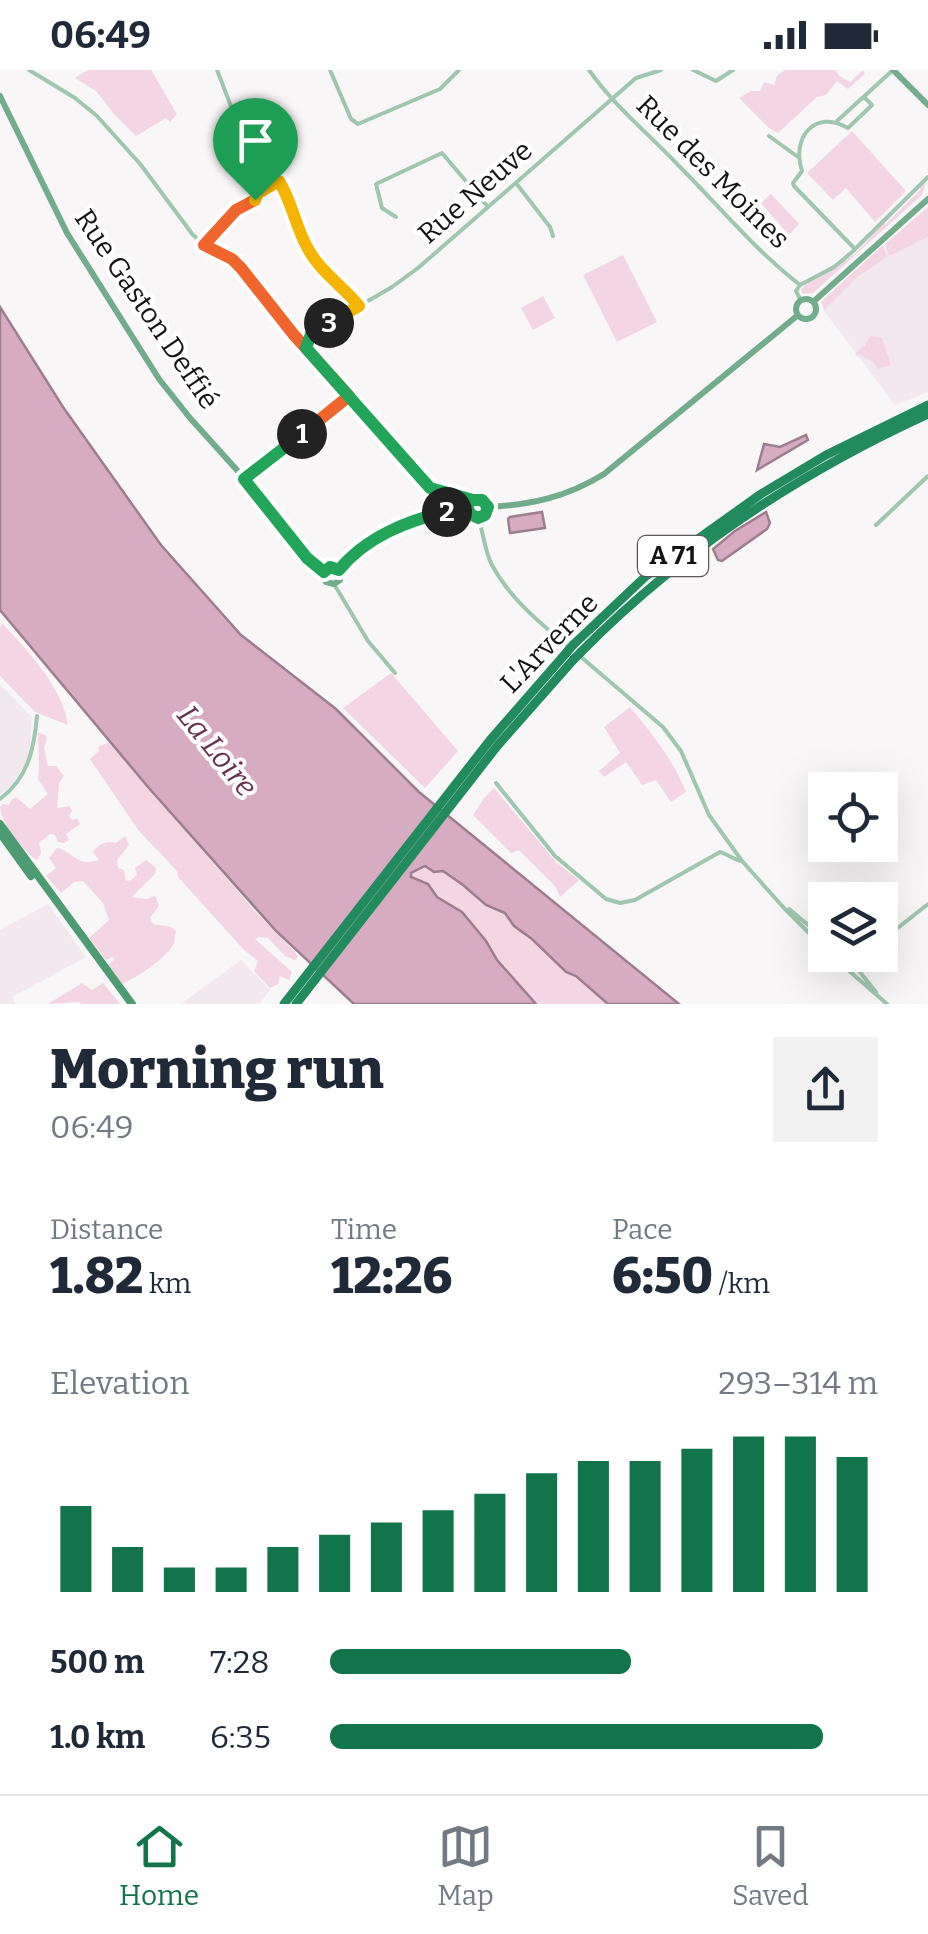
<!DOCTYPE html>
<html lang="en">
<head>
<meta charset="utf-8">
<style>
	body { margin:0; font-family:Bitter,serif; background:#f2f2f3; color:#1f2937; height:100vh; display:flex; flex-direction:column; font-size:38px; white-space:nowrap }
	* { box-sizing:border-box; margin:0 }
	p { font-size:32px; color:#747a83 }
	.icon { flex:none; width:55px; height:55px; fill:none; stroke:currentColor; stroke-width:2; stroke-linecap:round; stroke-linejoin:round }
	.map { position:relative; height:934px; overflow:hidden }
	.sheet { display:flex; flex-direction:column; background:#fff; flex:1 }
	.sheet>* { flex:none }
	.tools { position:absolute; left:808px; top:702px; display:grid; gap:20px }
	.tools a { display:grid; place-items:center; width:90px; height:90px; border-radius:0px; background:#fff; box-shadow:0 10px 40px #0002; font-size:50px }
	.pin { position:absolute; display:grid; place-items:center; width:85px; height:85px; color:#fff; margin:-102px -42px; border-radius:50% 50% 50% 0; rotate:-45deg; box-shadow:0 0 10px #0007 }
	.pin .icon { rotate:45deg }
	.km { position:absolute; width:50px; height:50px; margin:-25px; border-radius:50%; background:#222; color:#fff; font-size:28px; line-height:50px; text-align:center }
	.round { display:grid; place-items:center; flex:none; width:105px; height:105px; border-radius:0px; background:#f2f2f3 }
	.summary { display:flex; align-items:center; justify-content:space-between; height:170px; padding:0 50px }
	h1 { font-size:55px; font-weight:800; line-height:75px }
	.metrics { display:grid; grid-template-columns:repeat(3,1fr); gap:15px; height:170px; padding:10px 50px }
	.metrics div { display:grid; align-content:center }
	.metrics b { font-size:50px; font-weight:800 }
	.metrics small { font-size:28px; font-weight:400 }
	.metrics p { font-size:28px }
	.chart { height:280px; padding:20px 50px }
	.chart p { display:flex; justify-content:space-between }
	.chart svg { width:100%; height:180px; margin-top:10px; stroke:#11744b; stroke-width:6 }
	ul { padding:0 50px; list-style:none; font-size:32px }
	li { display:grid; grid-template-columns:160px 120px 1fr; align-items:center; height:75px }
	li i { height:25px; border-radius:12px; background:#11744b }
	.status { display:flex; justify-content:space-between; align-items:center; height:70px; padding:0 50px; background:#fff; direction:ltr }
	.status svg { height:28px; fill:currentColor }
	.dock { display:flex; justify-content:space-around; align-items:center; height:140px; border-top:2px solid #e0e1e3; background:#fff; font-size:28px; color:#747a83 }
	.dock a { display:grid; justify-items:center; gap:5px }
	.dock .current { color:#11744b }
	.map>svg:first-child { display:block }
	.built { fill:#f3e8ee }
	.green { fill:#f3d5e4 }
	.water { fill:#d7acc3; stroke:#9c7e8e; stroke-width:2.5 }
	.lines { fill:none; stroke-linecap:round; stroke-linejoin:round }
	.minor { stroke:#9fc6af; stroke-width:4 }
	.secondary { stroke:#71ad8c; stroke-width:6 }
	.primary { stroke:#4c9b72; stroke-width:8 }
	.motorway { stroke:#228b5d; stroke-width:9 }
	.motorway-bridge { stroke:#228b5d; stroke-width:9 }
	.split-1-casing { stroke:#fff; stroke-width:20 }
	.split-2-casing { stroke:#fff; stroke-width:20 }
	.split-3-casing { stroke:#fff; stroke-width:20 }
	.split-4-casing { stroke:#fff; stroke-width:20 }
	.split-1 { stroke:#f0652b; stroke-width:12 }
	.split-2 { stroke:#22a559; stroke-width:12 }
	.split-3 { stroke:#22a559; stroke-width:12 }
	.split-4 { stroke:#f5b400; stroke-width:12 }
	.labels { text-anchor:middle; dominant-baseline:central; stroke-width:8; stroke-linejoin:round; paint-order:stroke }
	.shield { fill:#fff; stroke:#5a5a5a; stroke-width:2.5 }
	.shield-label { font-size:25px; font-weight:bold; fill:#141314 }
	.street-label { font-size:28px; fill:#141314; stroke:#fff }
	.water-label { font-size:30px; font-style:italic; fill:#683253; stroke:#fff }
</style>
</head>
<body>
<div class="status"><b>06:49</b><svg viewBox="0 0 49 12"><path d="M0 12V9h3v3zM5 12V6h3v6zM10 12V3h3v9zM15 12V0h3v12zM26 1h20v11H26zM47 4h2v5h-2z"/></svg></div>
<div class="map">
<svg width="928" height="934" viewBox="0 0 928 934">
	<rect width="100%" height="100%" fill="#f9f6f7"/>
	<path class="built" d="M928 138V322L895 335 824 241 823 237Z
		M0 614 32 647 29 688 15 711 0 725Z
		M48 834 86 887 12 927 16 934H0V860Z
		M241 890 270 920 259 934H181Z"/>
	<path class="green" d="M88 0H151L177 44 170 52 166 48 136 66 114 44 96 21 75 8Z
		M785 0H836L838 5 850 12 863 0 865 4 848 19 837 11 826 25 817 27 778 63 769 58 739 28 751 21H760L764 12 774 15 777 6Z
		M852 61 906 121 875 152 846 118 833 130 807 103Z
		M926 113 922 125 813 223 803 224 801 220 806 214 855 184 885 152 886 154 920 120V116Z
		M771 124 799 154 789 165 761 133Z
		M928 137V167L889 186 885 174Z
		M883 175 887 187 856 208 824 240 821 232Z
		M623 185 657 252 617 272 583 205Z
		M543 226 555 248 533 260 521 238Z
		M870 266 882 268 891 295 877 299 876 295 860 284 857 286 855 284 863 276 864 277Z
		M3 554C28 581 63 618 68 655L35 642 0 606V557Z
		M391 603 458 681 425 718 343 638Z
		M630 637C652 664 673 689 686 722L671 732 656 710 642 715 626 692 604 707 599 701 620 683 604 657Z
		M38 663 45 665 47 668 44 678 48 696H56L64 706 59 713 57 738 70 736 72 741 69 746 72 750 77 748 80 754 66 764 69 770 64 773 58 772 55 765 50 764 39 773C41 781 43 784 36 790 22 779 2 755 0 737L3 734 9 735 12 729 17 728 30 739 48 724 38 709 39 695Z
		M109 672 254 840 294 881 298 887 295 890 285 886 268 868 259 867 255 869 292 902 289 910 280 906 278 914 270 918 254 901 258 891 244 880 178 807 177 801 139 761 90 689 99 681 98 677Z
		M494 718 556 792 579 810 560 827 555 816 519 780 511 783 473 745 485 727Z
		M125 766 129 775 117 790 118 798 124 800 126 811 131 810 137 805 135 798 146 790 156 798 155 804 132 827 146 829 155 826 159 836 150 848 153 854 171 857 176 861C175 867 175 873 171 878 162 891 134 909 120 915L106 896 114 890 113 887 106 890 89 868 109 850 103 833 83 811 74 812 61 823 46 806 56 798 49 788 57 778C76 783 75 797 99 790L93 782C98 775 107 770 116 773Z
		M425 796 435 802 443 801 463 815 486 835 505 843 514 856 532 869 566 902 576 906 608 934H536L497 890 467 848 455 836 437 828 428 814 411 807 410 804Z
		M82 913 92 920 103 913 120 934H82L79 932 48 934Z"/>
	<path class="water" d="M0 237 63 337 161 475 241 565 336 639 419 722 679 934H608L576 906 566 902 532 869 514 856 505 843 486 835 463 815 443 801 434 802 425 796 411 803V807L428 814 437 827 462 842 486 871 497 890 536 934H354L276 861 148 717 0 540Z
		M806 365 808 370 757 400 764 374 780 377Z
		M542 442 545 458 510 463 508 449 510 447Z
		M766 442 770 453 767 459 722 491 718 490 713 479 735 461Z"/>
	<g class="lines">
		<path class="minor" d="M29 0 75 28 97 46 141 95 193 165 205 175 231 189 241 198 294 265 430 418C444 423 461 424 473 430
			M217 0 241 62 263 87 288 125 307 177 321 200 359 236
			M330 0 351 49 358 54 440 19 459 0
			M589 0C614 36 649 64 679 96 719 136 755 180 800 215
			M693 0 716 11 733 0
			M837 51 893 0
			M769 66 798 87
			M516 113 550 157 553 166
			M396 147 382 138 376 114 442 83 488 137
			M205 175 237 140 255 130 258 123 279 111
			M855 179 794 116 793 113 802 101C791 69 814 38 848 58L872 35 864 27
			M800 215 834 197 851 183 928 107
			M800 215 796 221 801 231
			M294 265 311 264 392 217 418 198 636 8 661 0
			M247 407 349 326
			M478 448C484 463 484 480 492 495 510 529 541 554 570 578
			M876 455 928 406
			M334 514 368 571 395 603
			M581 587 663 657 681 681 709 745 742 791 784 838 825 879
			M496 713 555 786 606 829 620 833 635 830 720 782C728 784 735 791 742 791
			M0 729C28 708 34 680 37 646
			M789 839 825 869
			M880 872 928 834
			M831 885 887 934
			M843 885 855 889 864 885
			M858 889 859 901 876 922"/>
		<path class="secondary" d="M893 0 928 35
			M0 26 67 163 159 309 190 348 245 409 307 488 323 503 326 512 334 514 340 510V504L335 497 326 499 323 503
			M796 239a10 10 0 1 1 20 0a10 10 0 1 1-20 0Z
			M813 232 928 129
			M468 439a10 10 0 1 1 20 0a10 10 0 1 1-20 0Z
			M487 437C531 435 567 427 604 404L798 245
			M339 500C371 461 420 447 468 439"/>
		<path class="primary" d="M0 754 132 934
			M0 763 31 806"/>
		<path class="motorway" d="M573 575 646 506 761 424 826 385 928 335
			M581 582C681 481 799 403 928 344
			M284 934 491 669 567 582
			M296 934 498 675 574 589"/>
		<path class="motorway-bridge" d="M567 582 573 575
			M574 589 581 582"/>
	</g>
	<g class="lines">
		<defs>
			<path id="split-1" d="M255 130 236 140 204 175 232 189 241 198 294 265 349 326 302 364"/>
			<path id="split-2" d="M302 364 244 409 307 488 324 502 330 497 339 500C365 468 407 450 447 442"/>
			<path id="split-3" d="M329 253 311 264 306 278 430 418 473 430H482L488 437 485 445 478 448 470 444 468 438 447 442"/>
			<path id="split-4" d="M255 130 258 123 279 111C292 132 295 155 307 177 320 202 342 215 359 236L329 253"/>
		</defs>
		<use href="#split-1" class="split-1-casing"/>
		<use href="#split-2" class="split-2-casing"/>
		<use href="#split-3" class="split-3-casing"/>
		<use href="#split-4" class="split-4-casing"/>
		<use href="#split-1" class="split-1"/>
		<use href="#split-2" class="split-2"/>
		<use href="#split-3" class="split-3"/>
		<use href="#split-4" class="split-4"/>
	</g>
	<g class="labels">
		<rect class="shield" x="638" y="466" width="70" height="40" rx="8"/>
		<g class="shield-label">
			<text x="673" y="486">A 71</text>
		</g>
		<g class="street-label">
			<text transform="translate(713 102) rotate(45)">Rue des Moines</text>
			<text transform="translate(475 122) rotate(-41)">Rue Neuve</text>
			<text transform="translate(147 239) rotate(56)">Rue Gaston Deffié</text>
			<text transform="translate(549 573) rotate(-46)">L'Arverne</text>
		</g>
		<g class="water-label">
			<text transform="translate(217 681) rotate(51)">La Loire</text>
		</g>
	</g>
</svg>
<div class="tools">
<a><svg class="icon" aria-label="locate" viewBox="0 0 24 24"><circle cx="12" cy="12" r="6"/><path d="M12 2v4M12 18v4M2 12h4M18 12h4"/></svg></a>
<a><svg class="icon" aria-label="layers" viewBox="0 0 24 24"><path d="M12 4l9 5-9 5-9-5zM3 14l9 5 9-5"/></svg></a>
</div>
<div class="pin" style="left:255px;top:130px;background:#1e9e55"><svg class="icon" aria-label="arrive" viewBox="0 0 24 24"><path d="M6 21V4h12l-3 4 3 4H6"/></svg></div>
<b class="km" style="left:302px;top:364px">1</b>
<b class="km" style="left:447px;top:442px">2</b>
<b class="km" style="left:329px;top:253px">3</b>
</div>
<section class="sheet">
<div class="summary"><div><h1>Morning run</h1><p>06:49</p></div><a class="round"><svg class="icon" aria-label="share" viewBox="0 0 24 24"><path d="M12 15V3M7 8l5-5 5 5M5 13v7h14v-7"/></svg></a></div>
<div class="metrics">
<div><p>Distance</p><b>1.82<small> km</small></b></div>
<div><p>Time</p><b>12:26</b></div>
<div><p>Pace</p><b>6:50<small> /km</small></b></div>
</div>
<div class="chart"><p><span>Elevation</span>293–314 m</p>
<svg viewBox="0 0 160 44" preserveAspectRatio="none"><path d="M5 44V23M15 44V33M25 44V38M35 44V38M45 44V33M55 44V30M65 44V27M75 44V24M85 44V20M95 44V15M105 44V12M115 44V12M125 44V9M135 44V6M145 44V6M155 44V11"/></svg>
</div>
<ul>
<li><b>500 m</b>7:28<i style="width:55%"></i></li>
<li><b>1.0 km</b>6:35<i style="width:90%"></i></li>
</ul>
</section>
<nav class="dock">
<a class="current"><svg class="icon" aria-label="home" viewBox="0 0 24 24"><path d="M3 11l9-7 9 7M6 9v11h12V9"/></svg>Home</a>
<a><svg class="icon" aria-label="map" viewBox="0 0 24 24"><path d="M3 6l6-2 6 2 6-2v14l-6 2-6-2-6 2zM9 4v14M15 6v14"/></svg>Map</a>
<a><svg class="icon" aria-label="saved" viewBox="0 0 24 24"><path d="M7 4h10v16l-5-4-5 4z"/></svg>Saved</a>
</nav>
</body>
</html>
